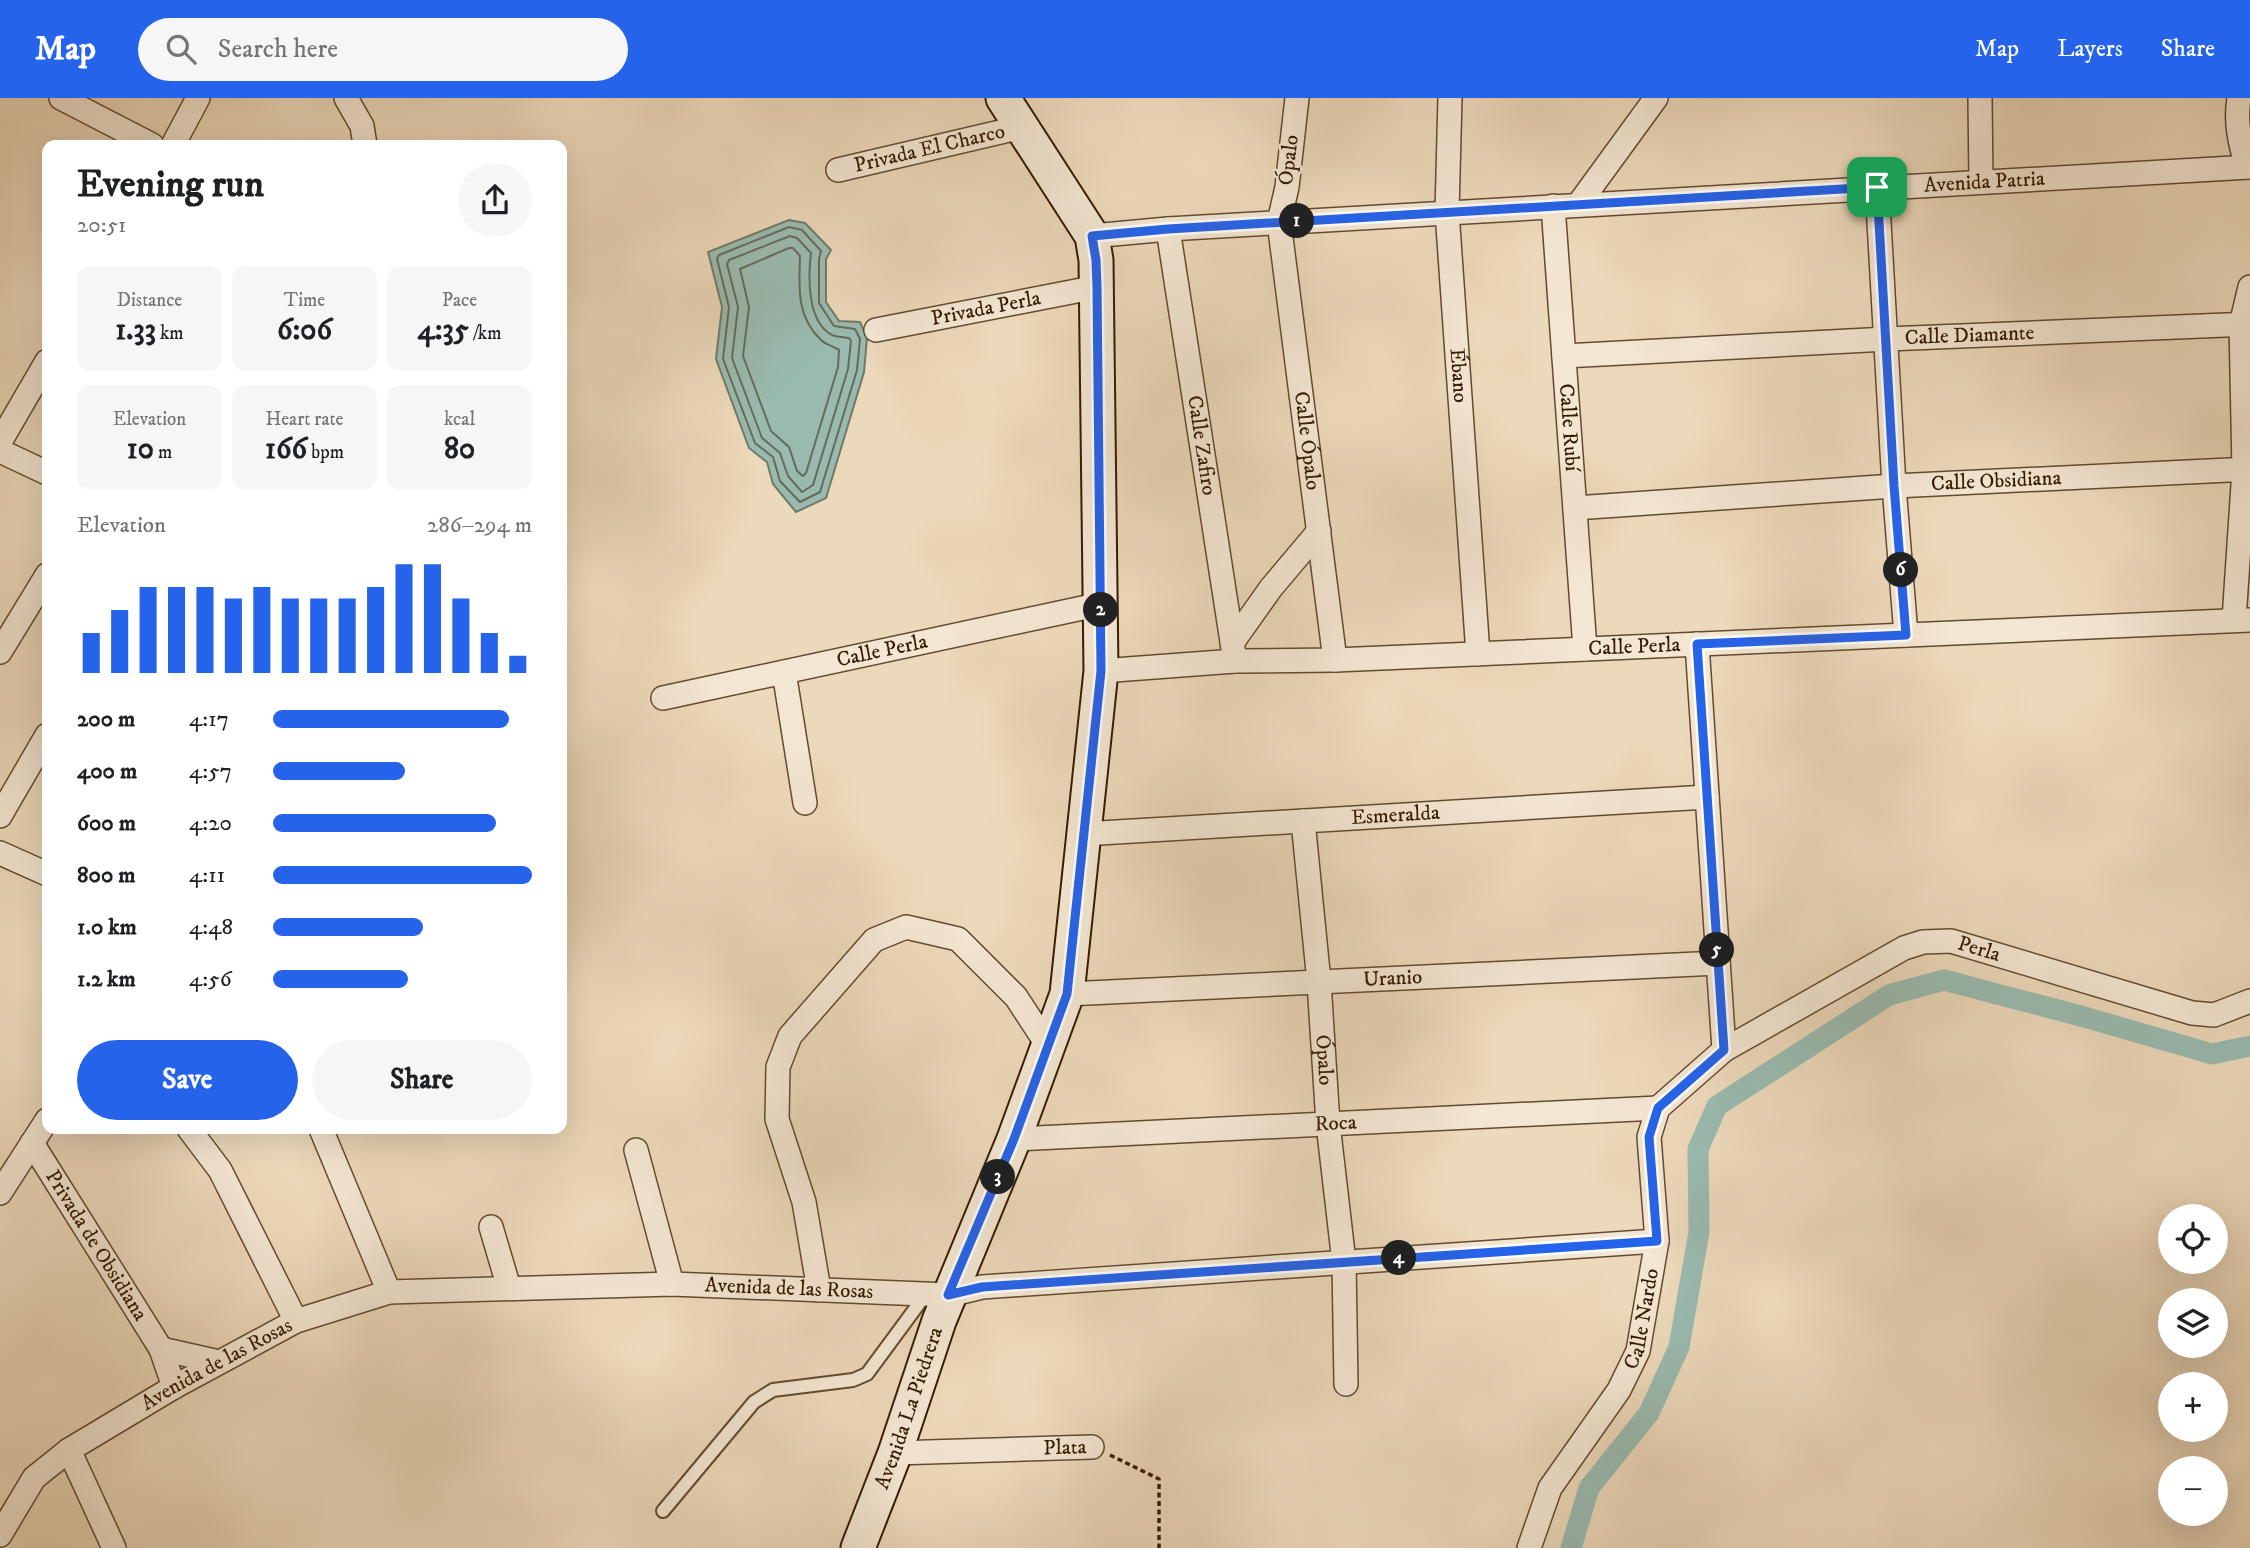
<!DOCTYPE html>
<html lang="en">
<head>
<meta charset="utf-8">
<style>
	body { margin:0; font-family:"IM FELL DW Pica",serif; background:#f6f6f6; color:#202124; height:100vh; display:flex; flex-direction:column; font-size:26px; white-space:nowrap }
	* { box-sizing:border-box; margin:0 }
	p { font-size:23px; color:#757577 }
	.icon { flex:none; width:38px; height:38px; fill:none; stroke:currentColor; stroke-width:2; stroke-linecap:round; stroke-linejoin:round }
	.map { position:relative; flex:1; overflow:hidden }
	.side { position:absolute; left:42px; top:42px; width:525px; height:994px; display:flex; flex-direction:column; background:#fff; border-radius:14px; box-shadow:0 7px 28px #0002 }
	.side>* { flex:none }
	.buttons { position:absolute; left:2158px; top:1106px; display:grid; gap:14px }
	.buttons a { display:grid; place-items:center; width:70px; height:70px; border-radius:50%; background:#fff; box-shadow:0 7px 28px #0002; font-size:35px }
	.pin { position:absolute; display:grid; place-items:center; width:60px; height:60px; color:#fff; margin:-30px; border-radius:14px; box-shadow:0 4px 10px #0006 }
	.km { position:absolute; width:35px; height:35px; margin:-18px; border-radius:50%; background:#222; color:#fff; font-size:19px; line-height:35px; text-align:center }
	.round { display:grid; place-items:center; flex:none; width:74px; height:74px; border-radius:37px; background:#f6f6f6 }
	.summary { display:flex; align-items:center; justify-content:space-between; height:119px; padding:0 35px }
	h1 { font-size:38px; font-weight:700; line-height:52px }
	.stats { display:grid; grid-template-columns:repeat(3,1fr); gap:10px; height:119px; padding:7px 35px }
	.stats div { display:grid; align-content:center; border-radius:14px; background:#f6f6f6; text-align:center }
	.stats b { font-size:30px; font-weight:700 }
	.stats small { font-size:19px; font-weight:400 }
	.stats p { font-size:19px }
	.chart { height:196px; padding:14px 35px }
	.chart p { display:flex; justify-content:space-between }
	.chart svg { width:100%; height:126px; margin-top:7px; stroke:#2563eb; stroke-width:6 }
	.primary-button { display:flex; gap:14px; margin-top:auto; padding:14px 35px }
	.primary-button a { flex:1; height:80px; border-radius:42px; background:#2563eb; color:#fff; font-size:28px; font-weight:700; line-height:80px; text-align:center }
	.primary-button a+a { background:#f6f6f6; color:#202124 }
	ul { padding:0 35px; list-style:none; font-size:23px }
	li { display:grid; grid-template-columns:112px 84px 1fr; align-items:center; height:52px }
	li i { height:18px; border-radius:9px; background:#2563eb }
	header { display:flex; align-items:center; gap:42px; box-sizing:border-box; height:98px; padding:0 35px; background:#2563eb; color:#fff }
	header strong { font-size:33px }
	nav { display:flex; gap:38px; margin-inline-start:auto; font-size:24px }
	.search { width:490px; height:63px; background:#f6f6f6; display:flex; align-items:center; gap:18px; box-sizing:border-box; padding:0 24px; border-radius:38px; color:#757577; font-size:26px }
	.map>svg:first-child { display:block }
	.water { fill:#99baaf; stroke:#717a69; stroke-width:2 }
	.lines { fill:none; stroke-linecap:round; stroke-linejoin:round }
	.shore { stroke:#676a58; stroke-width:2 }
	.canal { stroke:#99baaf; stroke-width:21 }
	.lane-casing { stroke:#634a2e; stroke-width:16 }
	.street-casing { stroke:#634a2e; stroke-width:26 }
	.secondary-casing { stroke:#351b00; stroke-width:37 }
	.path { stroke:#351b00; stroke-width:3.5; stroke-dasharray:5 3.5; stroke-linecap:butt }
	.lane { stroke:#f3e6d2; stroke-width:12 }
	.street { stroke:#f3e6d2; stroke-width:23 }
	.secondary { stroke:#f3e6d2; stroke-width:33 }
	.route-casing { stroke:#fff; stroke-width:14 }
	.route { stroke:#2563eb; stroke-width:9 }
	.labels { text-anchor:middle; dominant-baseline:central; stroke-width:5; stroke-linejoin:round; paint-order:stroke }
	.street-label { font-size:21px; fill:#351b00; stroke:#f3e6d2 }
</style>
</head>
<body>
<header>
<strong>Map</strong>
<div class="search"><svg class="icon" aria-label="search" viewBox="0 0 24 24"><circle cx="10" cy="10" r="6"/><path d="M15 15l6 6"/></svg>Search here</div>
<nav><a>Map</a><a>Layers</a><a>Share</a></nav>
</header>
<div class="map">
<svg width="2250" height="1450" viewBox="0 0 2250 1450">
	<rect width="100%" height="100%" fill="#ecd8ba"/>
	<filter id="stains"><feTurbulence type="fractalNoise" baseFrequency=".00286" numOctaves="4"/><feColorMatrix values="0 0 0 0 .2 0 0 0 0 .09 0 0 0 0 .02 0 0 0 .5 -.17"/></filter>
	<radialGradient id="worn" r=".72"><stop offset=".6" stop-color="#630" stop-opacity="0"/><stop offset="1" stop-color="#630" stop-opacity=".3"/></radialGradient>
	<path class="water" d="M789 122 805 125 831 152 826 161V204L839 223 860 224 867 240 864 274 826 400 796 414 773 386 767 364 749 350 716 261 722 209 708 154Z"/>
	<g class="lines">
		<path class="shore" d="M789 129 802 132 821 153 819 161V205L834 228 855 231 860 241 857 272 820 394 800 404 780 383 773 359 755 345 723 261 729 209 717 161 719 157Z
			M790 138 797 140 811 155C808 179 807 224 832 237 837 239 843 239 849 240L851 243 848 271 813 387 802 394 788 378 780 355 762 340 732 260 738 209 727 166 729 162Z
			M789 150H793L800 158C799 190 796 218 821 242 826 247 834 248 839 252L838 269 806 375 803 378 797 373 789 349 771 333 743 258 749 209 740 171Z"/>
		<path class="canal" d="M1571 1450 1589 1390 1649 1315 1679 1249 1699 1134 1698 1051 1717 1008 1889 897 1944 882 2088 920 2212 956 2250 948"/>
		<defs>
			<path id="lane" d="M663 1413 754 1304 773 1292 853 1282 867 1276 926 1196"/>
			<g id="street">
				<path d="M61 0 152 47"/>
				<path d="M346 0 362 28 365 47"/>
				<path id="s1" d="M1297 0 1287 89 1279 124 1335 562"/>
				<path id="s2" d="M1450 0 1447 114 1478 556"/>
				<path d="M1980 0 1981 84"/>
				<path d="M2239 0C2235 25 2240 45 2247 69"/>
				<path d="M173 47 198 0"/>
				<path id="s3" d="M838 72 1022 29"/>
				<path d="M1877 89 1894 388 1906 537"/>
				<path d="M1578 107 1656 0"/>
				<path id="s4" d="M1553 108 1585 551"/>
				<path id="s5" d="M1168 131 1235 563"/>
				<path id="s6" d="M1092 138 1168 131 2250 69"/>
				<path id="s7" d="M876 232 1097 189"/>
				<path id="s8" d="M1564 258 1887 241 2250 226"/>
				<path d="M0 344 47 263"/>
				<path d="M0 353 47 375"/>
				<path id="s9" d="M1575 410 1894 388 2250 371"/>
				<path d="M2234 522 2244 372 2241 227 2250 189"/>
				<path d="M1232 545 1271 490 1319 433"/>
				<path d="M1697 546 1724 952"/>
				<path d="M0 554 47 477"/>
				<path id="s10" d="M1101 573 1235 563 1335 562 2250 522"/>
				<path d="M784 574 805 705"/>
				<path id="s11" d="M663 600 1101 506"/>
				<path d="M0 718 47 637"/>
				<path id="s12" d="M1303 723 1319 884 1328 1026 1344 1164 1346 1286"/>
				<path id="s13" d="M1083 736 1707 699"/>
				<path d="M0 755 47 776"/>
				<path id="s14" d="M1067 896 1718 865"/>
				<path d="M189 1031 220 1072 296 1223"/>
				<path d="M321 1031 389 1194"/>
				<path id="s15" d="M1014 1041 1658 1010"/>
				<path id="s16" d="M32 1045 161 1251 174 1289"/>
				<path d="M636 1052 672 1186"/>
				<path d="M0 1095 47 1022"/>
				<path d="M491 1129 509 1190"/>
				<path d="M819 1192 804 1104 777 1021 778 969 790 938 874 842 906 829 958 841 1016 899 1048 948"/>
				<path d="M161 1251 219 1264"/>
				<path d="M69 1352 114 1450"/>
				<path id="s17" d="M895 1355 1092 1349"/>
				<path id="s18" d="M0 1437 34 1380 69 1352 174 1289 296 1223 389 1194 672 1186 949 1197 982 1189 1657 1143"/>
				<path id="s19" d="M1529 1450 1550 1390 1619 1292 1638 1253 1657 1143 1649 1039 1658 1010 1724 952 1904 850 1923 844 1951 843 2192 915 2214 917 2250 903"/>
			</g>
			<g id="secondary">
				<path id="s20" d="M858 1450 895 1355 939 1223 1014 1041 1067 896 1101 573 1096 162 1092 138 1003 0"/>
			</g>
		</defs>
		<use href="#lane" class="lane-casing"/>
		<use href="#street" class="street-casing"/>
		<use href="#secondary" class="secondary-casing"/>
		<path class="path" d="M1110 1357 1159 1381V1450"/>
		<use href="#lane" class="lane"/>
		<use href="#street" class="street"/>
		<use href="#secondary" class="secondary"/>
	</g>
	<g class="lines">
		<defs>
			<path id="route" d="M1877 89 1894 388 1906 537 1697 546 1724 952 1658 1010 1649 1039 1657 1143 982 1189 948 1197 1014 1041 1067 896 1101 573 1097 189 1096 162 1092 138 1168 131Z"/>
		</defs>
		<use href="#route" class="route-casing"/>
		<use href="#route" class="route"/>
	</g>
	<g class="labels">
		<g class="street-label">
			<text stroke="none"><textPath href="#s3" startOffset="94">Privada El Charco</textPath></text>
			<text transform="translate(1289 62) rotate(-83)">Ópalo</text>
			<text stroke="none"><textPath href="#s6" startOffset="894">Avenida Patria</textPath></text>
			<text stroke="none"><textPath href="#s7" startOffset="112">Privada Perla</textPath></text>
			<text stroke="none"><textPath href="#s8" startOffset="406">Calle Diamante</textPath></text>
			<text stroke="none"><textPath href="#s2" startOffset="278">Ébano</textPath></text>
			<text stroke="none"><textPath href="#s4" startOffset="222">Calle Rubí</textPath></text>
			<text stroke="none"><textPath href="#s1" startOffset="346">Calle Ópalo</textPath></text>
			<text stroke="none"><textPath href="#s5" startOffset="219">Calle Zafiro</textPath></text>
			<text stroke="none"><textPath href="#s9" startOffset="422">Calle Obsidiana</textPath></text>
			<text stroke="none"><textPath href="#s10" startOffset="534">Calle Perla</textPath></text>
			<text stroke="none"><textPath href="#s11" startOffset="224">Calle Perla</textPath></text>
			<text stroke="none"><textPath href="#s13" startOffset="313">Esmeralda</textPath></text>
			<text stroke="none"><textPath href="#s19" startOffset="845">Perla</textPath></text>
			<text stroke="none"><textPath href="#s14" startOffset="326">Uranio</textPath></text>
			<text stroke="none"><textPath href="#s12" startOffset="240">Ópalo</textPath></text>
			<text stroke="none"><textPath href="#s15" startOffset="322">Roca</textPath></text>
			<text stroke="none"><textPath href="#s16" startOffset="121">Privada de Obsidiana</textPath></text>
			<text stroke="none"><textPath href="#s18" startOffset="870">Avenida de las Rosas</textPath></text>
			<text stroke="none"><textPath href="#s19" startOffset="259">Calle Nardo</textPath></text>
			<text stroke="none"><textPath href="#s18" startOffset="282">Avenida de las Rosas</textPath></text>
			<text stroke="none"><textPath href="#s20" startOffset="149">Avenida La Piedrera</textPath></text>
			<text stroke="none"><textPath href="#s17" startOffset="170">Plata</textPath></text>
		</g>
	</g>
	<rect width="100%" height="100%" filter="url(#stains)"/>
	<rect width="100%" height="100%" fill="url(#worn)"/>
</svg>
<div class="buttons">
<a><svg class="icon" aria-label="locate" viewBox="0 0 24 24"><circle cx="12" cy="12" r="6"/><path d="M12 2v4M12 18v4M2 12h4M18 12h4"/></svg></a>
<a><svg class="icon" aria-label="layers" viewBox="0 0 24 24"><path d="M12 4l9 5-9 5-9-5zM3 14l9 5 9-5"/></svg></a>
<a>+</a>
<a>−</a>
</div>
<div class="pin" style="left:1877px;top:89px;background:#1e9e55"><svg class="icon" aria-label="arrive" viewBox="0 0 24 24"><path d="M6 21V4h12l-3 4 3 4H6"/></svg></div>
<b class="km" style="left:1297px;top:123px">1</b>
<b class="km" style="left:1101px;top:512px">2</b>
<b class="km" style="left:998px;top:1079px">3</b>
<b class="km" style="left:1399px;top:1160px">4</b>
<b class="km" style="left:1717px;top:852px">5</b>
<b class="km" style="left:1901px;top:472px">6</b>
<section class="side">
<div class="summary"><div><h1>Evening run</h1><p>20:51</p></div><a class="round"><svg class="icon" aria-label="share" viewBox="0 0 24 24"><path d="M12 15V3M7 8l5-5 5 5M5 13v7h14v-7"/></svg></a></div>
<div class="stats">
<div><p>Distance</p><b>1.33<small> km</small></b></div>
<div><p>Time</p><b>6:06</b></div>
<div><p>Pace</p><b>4:35<small> /km</small></b></div>
</div>
<div class="stats">
<div><p>Elevation</p><b>10<small> m</small></b></div>
<div><p>Heart rate</p><b>166<small> bpm</small></b></div>
<div><p>kcal</p><b>80</b></div>
</div>
<div class="chart"><p><span>Elevation</span>286–294 m</p>
<svg viewBox="0 0 160 44" preserveAspectRatio="none"><path d="M5 44V30M15 44V22M25 44V14M35 44V14M45 44V14M55 44V18M65 44V14M75 44V18M85 44V18M95 44V18M105 44V14M115 44V6M125 44V6M135 44V18M145 44V30M155 44V38"/></svg>
</div>
<ul>
<li><b>200 m</b>4:17<i style="width:91%"></i></li>
<li><b>400 m</b>4:57<i style="width:51%"></i></li>
<li><b>600 m</b>4:20<i style="width:86%"></i></li>
<li><b>800 m</b>4:11<i style="width:100%"></i></li>
<li><b>1.0 km</b>4:48<i style="width:58%"></i></li>
<li><b>1.2 km</b>4:56<i style="width:52%"></i></li>
</ul>
<div class="primary-button"><a>Save</a><a>Share</a></div>
</section>
</div>
</body>
</html>
